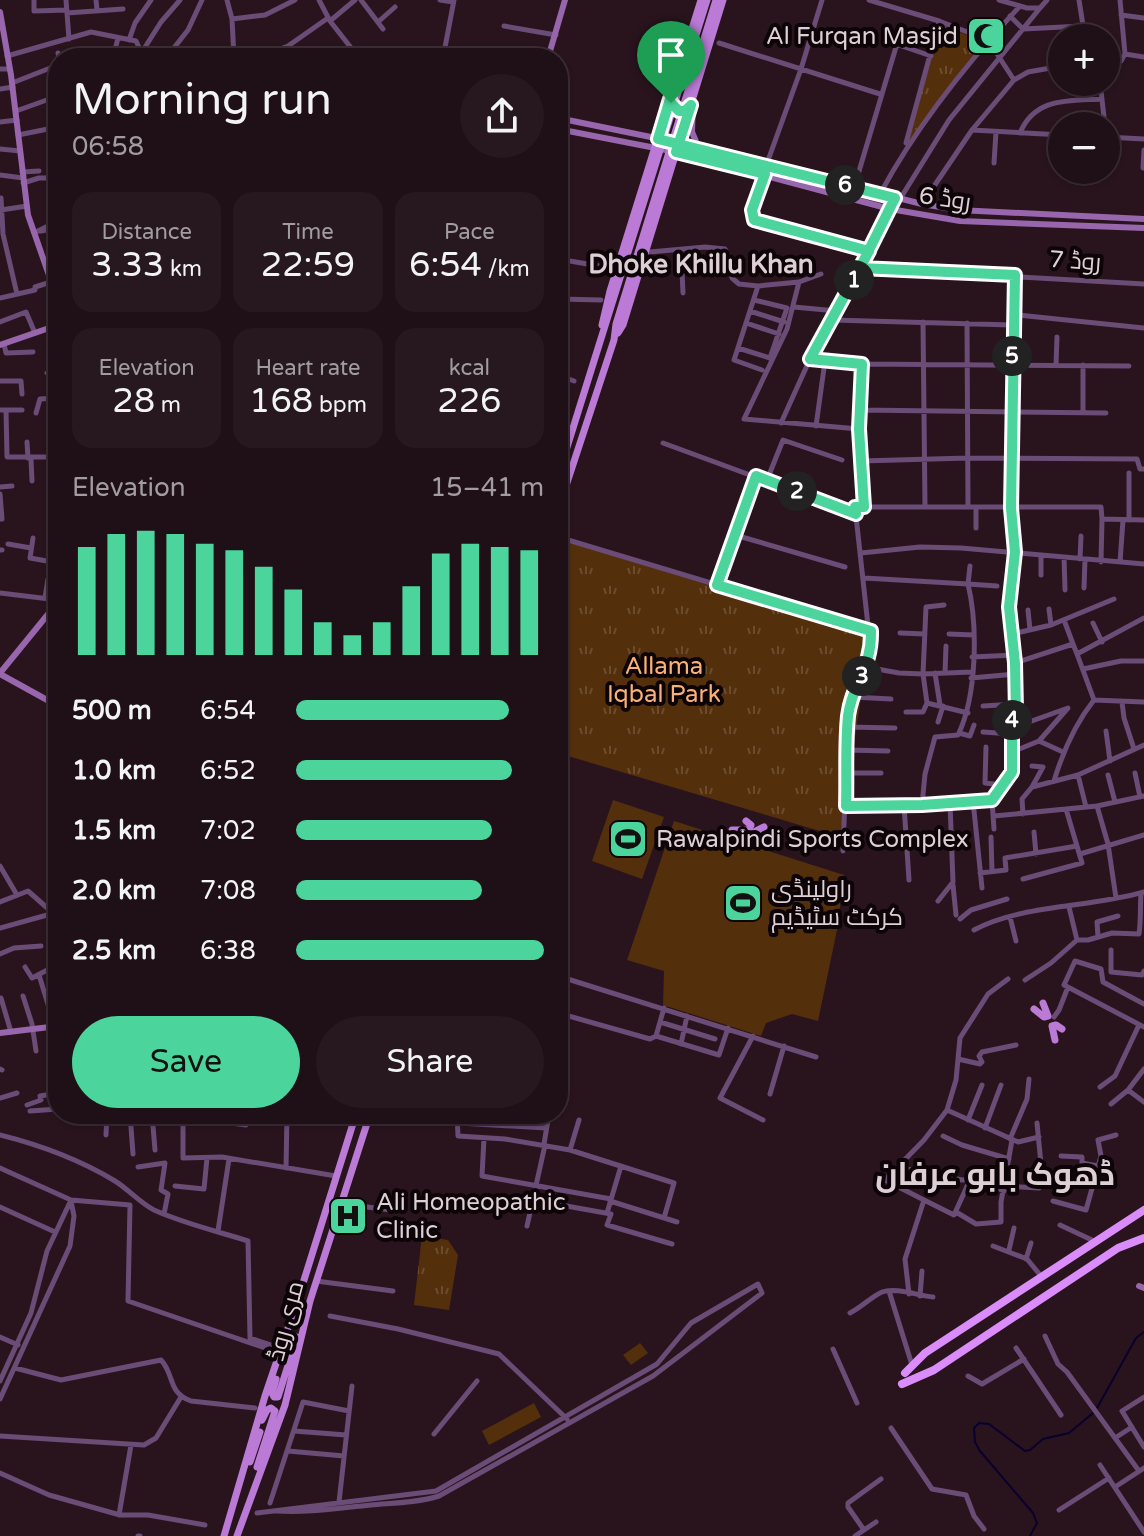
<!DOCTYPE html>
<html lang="en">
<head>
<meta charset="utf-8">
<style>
	body { margin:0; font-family:"Varela Round",Cairo,sans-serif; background:#27181f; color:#f1f3f6; height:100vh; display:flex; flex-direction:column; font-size:30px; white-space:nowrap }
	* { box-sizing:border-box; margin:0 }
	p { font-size:26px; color:#a19ca1 }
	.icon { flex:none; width:44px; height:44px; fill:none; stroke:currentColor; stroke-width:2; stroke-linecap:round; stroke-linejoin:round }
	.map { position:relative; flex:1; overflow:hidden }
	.drawer { position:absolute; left:48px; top:48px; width:520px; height:1076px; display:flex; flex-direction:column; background:#1f0f16; border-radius:32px; box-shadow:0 2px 6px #0004,0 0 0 2px #3c2f35 }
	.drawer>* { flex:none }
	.tools { position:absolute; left:1048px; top:24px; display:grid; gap:16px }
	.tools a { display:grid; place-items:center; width:72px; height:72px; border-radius:50%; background:#1f0f16; box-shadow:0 2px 6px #0004,0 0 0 2px #3c2f35; font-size:40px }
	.pin { position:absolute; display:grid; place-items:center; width:68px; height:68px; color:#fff; margin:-82px -34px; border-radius:50% 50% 50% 0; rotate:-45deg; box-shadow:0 0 8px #0007 }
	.pin .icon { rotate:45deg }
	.km { position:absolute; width:40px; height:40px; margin:-20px; border-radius:50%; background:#222; color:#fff; font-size:22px; line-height:40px; text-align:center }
	.round { display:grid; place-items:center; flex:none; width:84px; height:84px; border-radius:42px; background:#27181f }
	.overview { display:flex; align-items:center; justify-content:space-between; height:136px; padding:0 24px }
	h1 { font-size:44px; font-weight:600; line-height:60px }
	.figures { display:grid; grid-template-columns:repeat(3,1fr); gap:12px; height:136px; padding:8px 24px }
	.figures div { display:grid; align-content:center; border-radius:20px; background:#27181f; text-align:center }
	.figures b { font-size:34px; font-weight:600 }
	.figures small { font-size:22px; font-weight:400 }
	.figures p { font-size:22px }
	.chart { height:224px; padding:16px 24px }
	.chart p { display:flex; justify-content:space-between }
	.chart svg { width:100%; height:144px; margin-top:8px; stroke:#4bd49b; stroke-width:6 }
	.cta { display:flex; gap:16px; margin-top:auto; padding:16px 24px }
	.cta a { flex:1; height:92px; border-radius:48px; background:#4bd49b; color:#111; font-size:32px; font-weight:600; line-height:92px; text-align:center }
	.cta a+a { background:#27181f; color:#f1f3f6 }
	ul { padding:0 24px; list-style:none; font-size:26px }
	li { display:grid; grid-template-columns:128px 96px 1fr; align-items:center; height:60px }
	li i { height:20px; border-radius:10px; background:#4bd49b }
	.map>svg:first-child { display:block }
	.grass { fill:url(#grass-tufts) }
	.pitch { fill:#542f0c }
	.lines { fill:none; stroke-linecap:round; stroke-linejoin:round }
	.stream { stroke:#09002e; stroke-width:2 }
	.street { stroke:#6a4c77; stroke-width:5 }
	.secondary { stroke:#9766ac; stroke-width:6 }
	.primary { stroke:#ba7ad5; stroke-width:7 }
	.highway { stroke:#da8cfa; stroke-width:8 }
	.route-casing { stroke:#fff; stroke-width:16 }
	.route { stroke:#4bd49b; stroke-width:10 }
	.labels { text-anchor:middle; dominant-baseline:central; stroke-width:8; stroke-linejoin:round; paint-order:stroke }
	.poi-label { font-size:24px; fill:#decfd5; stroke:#0c0407; text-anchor:start }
	.street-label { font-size:24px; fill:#decfd5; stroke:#0c0407 }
	.park-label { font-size:24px; fill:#fab177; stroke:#0c0407 }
	.neighbourhood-label { font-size:26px; font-weight:bold; fill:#decfd5; stroke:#0c0407 }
	.district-label { font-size:32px; font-weight:bold; fill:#decfd5; stroke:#0c0407 }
</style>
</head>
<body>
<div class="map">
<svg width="1144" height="1536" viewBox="0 0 1144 1536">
	<defs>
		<pattern id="grass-tufts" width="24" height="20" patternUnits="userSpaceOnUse" patternTransform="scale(2)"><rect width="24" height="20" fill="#542f0c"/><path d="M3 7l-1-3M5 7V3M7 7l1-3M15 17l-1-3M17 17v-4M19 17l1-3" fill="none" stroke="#6c4c2e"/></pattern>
	</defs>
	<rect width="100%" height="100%" fill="#29141e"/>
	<path class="grass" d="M940 24 984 42 907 145Z
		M571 541 871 631 840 837 558 753V585Z
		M422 1236 448 1240 458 1255 449 1310 414 1305Z"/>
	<path class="pitch" d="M613 800 664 817 642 879 592 861Z
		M674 821 844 875 837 930 818 1021 792 1014 766 1023 761 1036 663 1005 664 971 627 960Z
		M640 1343 648 1353 631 1365 623 1355Z
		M534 1403 541 1417 489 1445 482 1431Z"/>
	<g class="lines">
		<path class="stream" d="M1097 1408 1136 1338 1144 1332
			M1030 1536 1037 1523 1033 1513 980 1451 975 1442 974 1428 979 1423 989 1424 1025 1451 1030 1450 1043 1439 1069 1433 1093 1413"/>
		<path class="street" d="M34 0V11L67 10
			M66 0 69 39
			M96 0 97 10
			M227 0 232 19 234 58
			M319 0 330 21 359 58
			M361 0 383 29
			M440 0 453 2
			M869 0 939 21 988 40 1014 80
			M999 0 1027 8H1040L1047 0
			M1079 0 1085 38
			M1120 0 1125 54
			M67 13 123 9
			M1121 15 1144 18
			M1010 16 1023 29 1083 26
			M232 19 265 15 295 0
			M330 21 355 0
			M378 22 395 7
			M504 26 556 35
			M129 40 135 23 151 0
			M719 43 880 94
			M142 52 161 22 180 0
			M58 53 59 58
			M267 54 288 46 328 18
			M7 56 91 32 136 41 144 58
			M103 58 113 54
			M113 58 118 38
			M166 58 188 30 202 0
			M443 58 454 0
			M1106 66 1121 61 1125 54 1144 57
			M0 69H9
			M1100 82 1105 126
			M12 83 58 65
			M0 89 13 87
			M16 111 58 96
			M0 122 17 120
			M972 130 1062 135
			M1020 133C1035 97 1069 101 1102 99
			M18 135 58 127
			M1106 137 1144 139
			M906 143 939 22
			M0 149 20 151
			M994 163 996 132
			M766 166 801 69 822 0
			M1143 168 1144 150
			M22 172 39 171
			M0 175 23 178
			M765 175 752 210 754 220 869 251
			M23 183 39 178H58
			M854 188 896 47 899 45 931 56
			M880 194C917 125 967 63 1020 6
			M1 198 3 234 17 294
			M900 199 949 120 1040 8
			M922 204 972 130 1014 80 1028 72 1062 66
			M1 210 27 206
			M558 223H560
			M41 231 52 229
			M34 233 58 221
			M681 250 683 293
			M650 252 705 247 725 249 729 258 732 278 739 284 758 286
			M558 259 611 268
			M860 268 1144 284
			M799 282 821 274
			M0 298 35 290V287L51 282
			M558 299 601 300
			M794 307 837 311
			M750 311 784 322
			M832 320 1012 325 1018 315 1144 328
			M0 322 26 312 35 333
			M923 322 925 507
			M746 323 779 334
			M967 323 968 507
			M4 344 6 353 33 352
			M738 348 770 358 787 308 754 300
			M810 359 862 364 1129 366
			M1056 365 1057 337
			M1083 365V412
			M762 370 734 360 758 286 799 282 787 329 744 419 859 429 864 507
			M47 373 58 369
			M558 375 574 381
			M0 381H21L22 394
			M0 410H22
			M6 410 7 457H58
			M860 410 1106 413
			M36 413 40 399 58 398
			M781 423 810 359 860 268 895 198
			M816 426 824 368
			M859 429 862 364
			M558 440 567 446
			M27 442 28 458
			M663 443 856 514
			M31 459 32 481
			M861 461 968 458 1137 459 1140 469H1144
			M1129 473V520
			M767 480 783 440 842 460
			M0 487 12 486
			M0 494 2 519H0
			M976 528V507
			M52 533H58
			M735 535 845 567
			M558 537 871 631
			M33 538 30 558 58 563
			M8 544 31 548
			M0 550H2
			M861 553 920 547 961 548 1144 564
			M1041 555V575
			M1064 557 1065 590
			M1080 559 1081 536
			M1101 562 1102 519
			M1120 562 1123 520
			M970 566 968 584 997 586
			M864 578 968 584C978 626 977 696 958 735L935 737 925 774 922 805
			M717 585 756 476
			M1084 588 1085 559
			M0 593 58 600
			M45 598 48 579
			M1049 609 1051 625
			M1028 610 1030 630
			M1064 620 1073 644
			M1093 623 1102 642
			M900 633 925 634
			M949 634 974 635
			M1012 634 1051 625 1114 599
			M972 657 1015 655
			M1015 663 1073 644 1077 654
			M866 667 899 673 923 674 926 607 944 605
			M1083 669 1121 661H1144
			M935 673 940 705
			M945 673 946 646
			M971 678 1016 674
			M853 697 891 699
			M1094 700 1077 654 1144 618
			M1094 700 1144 702
			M1122 702 1124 718 1134 749
			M983 706 1016 704
			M906 712H923L927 703
			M968 713 927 703 923 674 971 672
			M938 722 943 706
			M848 727 895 728
			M1012 728 1068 708 1039 741 1012 752
			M1106 731 1110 761
			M983 732 1012 734
			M959 733 970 736 974 725
			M1039 741 1063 752
			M986 747 985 783 1002 785
			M847 750 888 751
			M847 773H881
			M1135 773 1140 797
			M1078 775 1086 807
			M1108 775 1115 802
			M1054 781C1063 751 1075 724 1094 700
			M1032 787 1078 775 1144 745
			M973 801 982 888
			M904 805 909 880
			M846 806 922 805 992 800
			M1097 806 1108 844 1116 898
			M1023 814 1022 799 1032 787 1043 767 1032 766
			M994 816 1097 806 1144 796
			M994 829 992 800 1012 772V720L1016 712 1015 663 1009 607 1015 552 1011 508 1015 275
			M1034 832 1036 854
			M991 837 992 872
			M843 851 848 715 855 689 871 653 855 507H1101L1102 519 1144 520
			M1080 854 1144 835
			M0 866 17 895
			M980 873 1006 870 1005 858 1077 846
			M1023 879 1082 863 1066 809
			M953 885 956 915
			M938 901 953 882 950 803
			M0 902 28 891 53 913
			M1069 907 1077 940
			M1010 917 1016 941
			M960 919 971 910 1007 899
			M0 928 58 912
			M974 930C1023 904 1090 908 1144 892
			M1098 937 1097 922 1118 916
			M52 943 58 942
			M1111 950V972L1142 975 1144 971
			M0 954 14 948 41 946
			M25 967 32 978 55 966
			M39 975 55 1027 58 1048
			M558 976 816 1057
			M1025 980 1051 963 1077 940H1088L1112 933 1139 934C1141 920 1140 908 1141 893
			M23 996 32 1024 36 1051
			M1 998 11 1032
			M1144 1004 1103 982 1101 969 1075 961 1064 985 1144 1027
			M558 1013 650 1039 656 1036 664 1008
			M1054 1017 1059 1010 1068 987
			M660 1022 715 1039
			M656 1036 719 1055 728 1028
			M753 1036 720 1098 763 1120
			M558 1038H559
			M681 1044 687 1016
			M958 1059 980 1064 982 1062 979 1056 982 1052 1016 1045
			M0 1069 2 1070
			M1100 1087 1115 1076 1139 1025
			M1128 1090 1144 1102
			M770 1094 784 1046
			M0 1098 17 1093
			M1111 1104 1128 1090 1144 1069
			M27 1105 41 1100 40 1096 58 1093
			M947 1110 1018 1142 1039 1137
			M30 1111 58 1109
			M130 1114 133 1154
			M152 1114 155 1150
			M183 1114V1158L222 1157 336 1176
			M400 1114 458 1123 546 1128
			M457 1114 458 1136 505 1139 570 1150 674 1183 664 1218
			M968 1120 982 1085
			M216 1121 246 1125 248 1114
			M985 1128 1001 1085
			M0 1135C40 1145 80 1160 115 1181 128 1189 140 1203 154 1210 185 1224 217 1231 248 1241L250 1338 274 1346
			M106 1135 107 1114
			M943 1136 962 1145 1009 1159
			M484 1138 482 1176 611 1199
			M1010 1139 1027 1099 1029 1079
			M544 1144 549 1114
			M570 1150 579 1120
			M1061 1156 1082 1157V1163
			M138 1167 165 1163 161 1190 168 1194 164 1214
			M897 1167 962 1180 976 1179 1004 1191
			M0 1168 71 1200 130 1205 128 1301 280 1353
			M286 1168 287 1114
			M1053 1172 1080 1171
			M1077 1184 1082 1163 1098 1166
			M175 1186 204 1189 207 1158
			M1005 1186 1039 1188 1041 1164 1037 1123
			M533 1200 611 1214 607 1225 672 1244
			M924 1200 954 1215 969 1182
			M610 1201 677 1222
			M1053 1201 1086 1210 1101 1156 1098 1140 1116 1135
			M352 1205 398 1211
			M0 1207 55 1232
			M956 1212 976 1224 1001 1222V1202L1012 1140
			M607 1213 621 1166
			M1060 1225 1094 1241
			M527 1226 545 1145
			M218 1231 229 1159
			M993 1246 1027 1259 1041 1276
			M1009 1250 1014 1228
			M1026 1259 1031 1243
			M316 1281 393 1291
			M889 1291 912 1365
			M909 1294 905 1259 924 1200 885 1180 924 1140 947 1110 956 1080 960 1038 988 994 1008 979
			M920 1296 922 1271
			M850 1313C862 1307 871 1297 882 1292 896 1287 919 1296 933 1297
			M330 1316 398 1329 499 1354 567 1419
			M1045 1336 1058 1364 1067 1372 1139 1471
			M0 1337 18 1345
			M1016 1348 1061 1415
			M833 1349 857 1403
			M15 1368 61 1380 161 1360C175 1375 167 1392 191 1401L255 1408
			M968 1376 982 1384 1024 1359
			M0 1381 31 1313 47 1251 71 1200
			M1144 1397 1122 1411 1144 1447
			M0 1399 70 1246 74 1216 71 1201
			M891 1428 932 1489 966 1495 974 1516 984 1529
			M294 1431 346 1435
			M434 1434 477 1381
			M0 1436 144 1445 156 1438 181 1397
			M1115 1438 1132 1427
			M288 1451 344 1456
			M1100 1465 1144 1532
			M0 1473 49 1495 120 1515H148L205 1525
			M1115 1487 1144 1468
			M339 1502 352 1386
			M270 1503 303 1402 349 1411
			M1059 1510 1109 1478
			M257 1513 436 1491 657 1364 691 1323 758 1284 762 1293 653 1376 439 1496C417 1503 393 1503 371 1505 339 1508 308 1513 276 1511
			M119 1515 131 1445
			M864 1530 848 1507V1503L881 1479
			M138 1536H140
			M855 1536 876 1522"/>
		<path class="secondary" d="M0 12 11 75 28 215 58 301
			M548 58 565 0
			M693 100 692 132 699 149
			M558 118 680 143 922 204 958 210 1144 219
			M558 129 676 152 890 209 960 221 1144 228
			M0 345 58 325
			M0 673 58 602
			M0 674 58 706
			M0 1033 58 1026
			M1139 1286 1144 1288"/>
		<path class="primary" d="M602 325 610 291 701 0
			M618 333 623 325 723 0
			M558 476 707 0
			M558 510 614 340 616 324 716 0
			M732 830H749L751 825 746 821
			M764 840 756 831 764 827
			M1034 1009 1044 1017 1048 1016 1043 1003
			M1055 1040 1052 1026 1056 1025 1062 1029
			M276 1379 272 1393 274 1397H278L297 1337
			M250 1462 260 1432
			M257 1467 275 1411 271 1408 267 1410 262 1420
			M224 1536 265 1396 299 1296 356 1114
			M237 1536 285 1405 310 1301 370 1114"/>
		<path class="highway" d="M905 1373 925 1353 1144 1210
			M902 1384 934 1370 1118 1248 1144 1238"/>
	</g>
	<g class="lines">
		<defs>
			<path id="route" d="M671 103 679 111H685L691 105 676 152 765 174 752 210 754 220 869 251 810 359 862 364 859 429 864 507H855L856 514 756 476 717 585 871 631C872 669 852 683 848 716 845 746 847 776 846 806L922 805 992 800 1012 772V720L1016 712 1015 663 1009 607 1015 552 1011 508 1015 275 860 268 895 198 658 139 670 99 671 103"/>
		</defs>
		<use href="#route" class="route-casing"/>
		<use href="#route" class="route"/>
	</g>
	<defs>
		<symbol id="mosque-square" viewBox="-11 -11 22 22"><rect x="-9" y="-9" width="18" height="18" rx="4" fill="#4bd49b" stroke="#0c0407"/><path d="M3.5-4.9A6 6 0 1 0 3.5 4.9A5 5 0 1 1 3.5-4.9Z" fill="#111"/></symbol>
		<symbol id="stadium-square" viewBox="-11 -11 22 22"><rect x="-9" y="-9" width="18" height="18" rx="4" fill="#4bd49b" stroke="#0c0407"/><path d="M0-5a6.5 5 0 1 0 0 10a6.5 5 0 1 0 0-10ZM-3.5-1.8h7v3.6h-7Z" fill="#111"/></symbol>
		<symbol id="hospital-square" viewBox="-11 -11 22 22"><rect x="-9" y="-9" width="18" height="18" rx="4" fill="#4bd49b" stroke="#0c0407"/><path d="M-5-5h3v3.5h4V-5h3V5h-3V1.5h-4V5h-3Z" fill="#111"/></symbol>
	</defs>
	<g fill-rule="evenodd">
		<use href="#mosque-square" x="964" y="14" width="44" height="44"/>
		<use href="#stadium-square" x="606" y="817" width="44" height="44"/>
		<use href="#stadium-square" x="721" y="881" width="44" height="44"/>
		<use href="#hospital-square" x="326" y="1194" width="44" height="44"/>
	</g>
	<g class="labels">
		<g class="poi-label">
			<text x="958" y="36" text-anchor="end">Al Furqan Masjid</text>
			<text x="656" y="839">Rawalpindi Sports Complex</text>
			<text x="771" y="889">راولپنڈی<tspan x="771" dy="28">کرکٹ سٹیڈیم</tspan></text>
			<text x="376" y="1202">Ali Homeopathic<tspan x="376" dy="28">Clinic</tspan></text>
		</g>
		<g class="street-label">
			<text transform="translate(945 199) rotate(8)">روڈ 6</text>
			<text transform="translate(1075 261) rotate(4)">روڈ 7</text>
			<text transform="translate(286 1321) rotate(-75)">مری روڈ</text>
		</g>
		<g class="park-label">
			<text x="664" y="666">Allama<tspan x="664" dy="28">Iqbal Park</tspan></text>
		</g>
		<g class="neighbourhood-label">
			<text x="701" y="264">Dhoke Khillu Khan</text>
		</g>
		<g class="district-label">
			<text x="995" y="1175">ڈھوک بابو عرفان</text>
		</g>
	</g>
</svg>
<div class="tools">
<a>+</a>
<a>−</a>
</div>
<div class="pin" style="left:671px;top:103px;background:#1e9e55"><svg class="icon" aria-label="arrive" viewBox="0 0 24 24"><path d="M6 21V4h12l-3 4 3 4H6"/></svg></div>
<b class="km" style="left:854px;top:280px">1</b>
<b class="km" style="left:797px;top:491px">2</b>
<b class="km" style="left:862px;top:676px">3</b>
<b class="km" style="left:1012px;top:720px">4</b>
<b class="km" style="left:1012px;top:356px">5</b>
<b class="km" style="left:845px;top:185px">6</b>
<section class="drawer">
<div class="overview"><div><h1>Morning run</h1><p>06:58</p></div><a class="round"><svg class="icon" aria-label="share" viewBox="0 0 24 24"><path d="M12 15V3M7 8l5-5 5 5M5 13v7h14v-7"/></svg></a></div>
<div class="figures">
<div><p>Distance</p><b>3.33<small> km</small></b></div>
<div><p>Time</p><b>22:59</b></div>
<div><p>Pace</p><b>6:54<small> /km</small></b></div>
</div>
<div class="figures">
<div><p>Elevation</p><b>28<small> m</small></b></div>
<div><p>Heart rate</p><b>168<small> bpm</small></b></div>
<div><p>kcal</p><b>226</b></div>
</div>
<div class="chart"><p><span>Elevation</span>15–41 m</p>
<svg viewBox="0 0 160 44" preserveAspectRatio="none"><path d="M5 44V11M15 44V7M25 44V6M35 44V7M45 44V10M55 44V12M65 44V17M75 44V24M85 44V34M95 44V38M105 44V34M115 44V23M125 44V13M135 44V10M145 44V11M155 44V12"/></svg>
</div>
<ul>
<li><b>500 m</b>6:54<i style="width:86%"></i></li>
<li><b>1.0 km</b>6:52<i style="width:87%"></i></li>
<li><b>1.5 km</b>7:02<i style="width:79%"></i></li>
<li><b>2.0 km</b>7:08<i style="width:75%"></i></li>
<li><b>2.5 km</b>6:38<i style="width:100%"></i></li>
</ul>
<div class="cta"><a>Save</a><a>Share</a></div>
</section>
</div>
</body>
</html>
